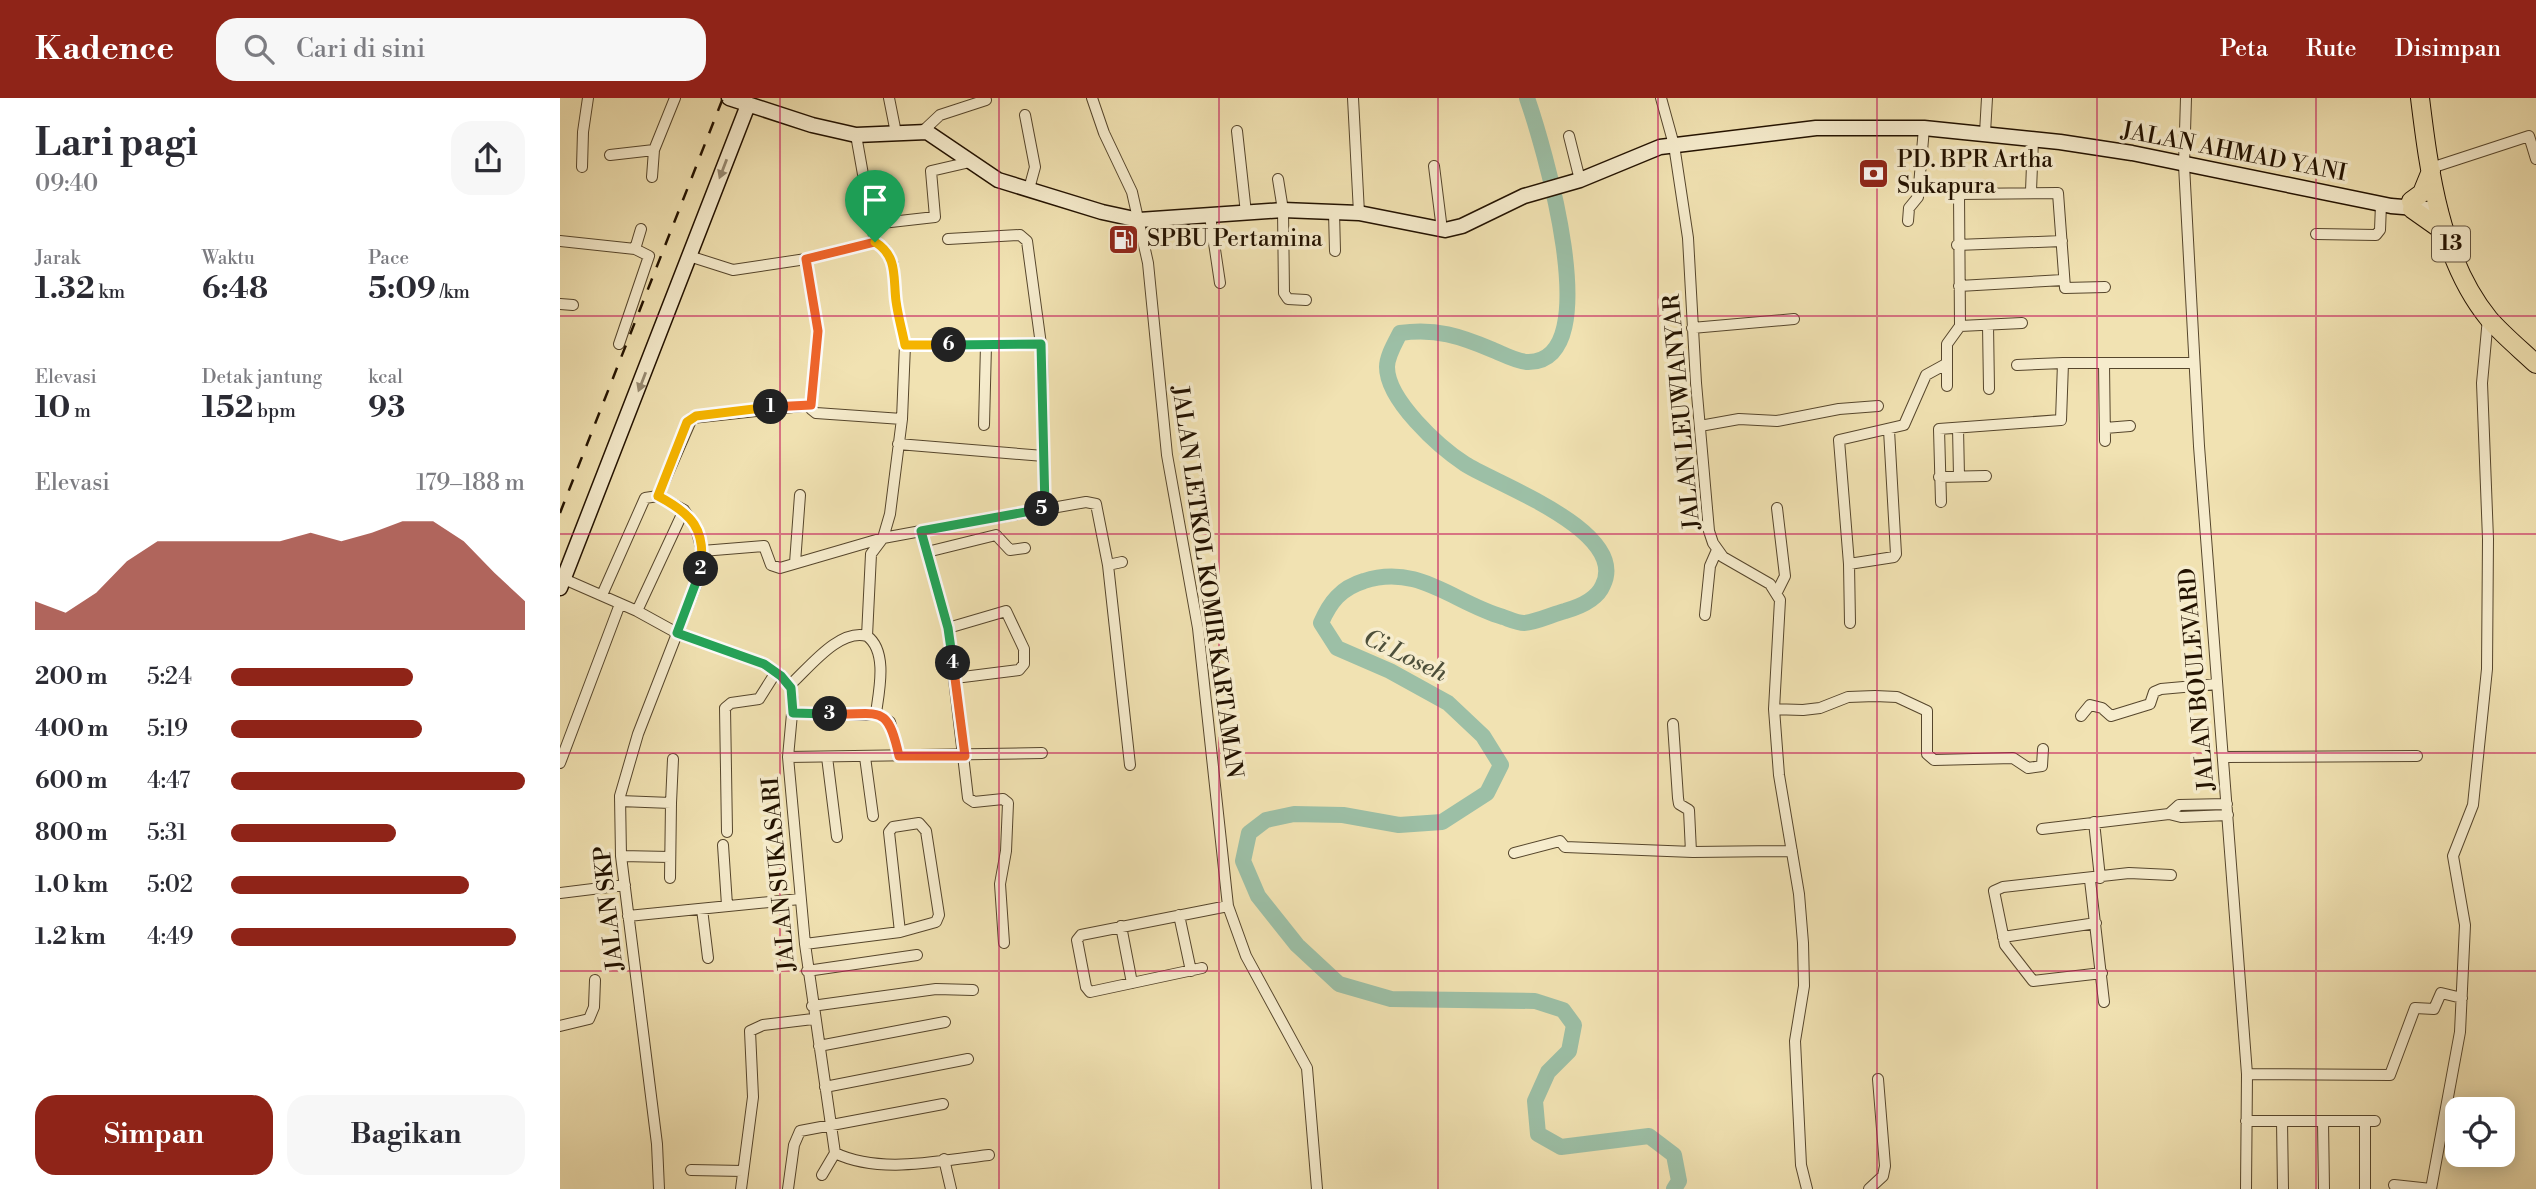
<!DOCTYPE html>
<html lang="id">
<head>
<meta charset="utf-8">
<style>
	body { margin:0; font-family:"Libre Bodoni",serif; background:#f7f7f7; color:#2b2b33; height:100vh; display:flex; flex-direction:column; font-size:26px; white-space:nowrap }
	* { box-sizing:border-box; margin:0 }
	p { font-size:23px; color:#7c7c81 }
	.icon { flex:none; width:38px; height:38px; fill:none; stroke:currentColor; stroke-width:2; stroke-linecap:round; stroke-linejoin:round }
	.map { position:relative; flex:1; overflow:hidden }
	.side { display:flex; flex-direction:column; background:#fff; width:560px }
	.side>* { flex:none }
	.buttons { position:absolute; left:1885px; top:999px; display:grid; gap:14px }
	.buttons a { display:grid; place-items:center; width:70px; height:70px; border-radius:14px; background:#fff; box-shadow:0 4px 18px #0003; font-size:35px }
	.pin { position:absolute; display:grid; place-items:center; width:60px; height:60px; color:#fff; margin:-72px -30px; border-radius:50% 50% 50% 0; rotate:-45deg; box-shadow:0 0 7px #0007 }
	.pin .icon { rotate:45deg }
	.km { position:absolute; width:35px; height:35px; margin:-18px; border-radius:50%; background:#222; color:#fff; font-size:19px; line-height:35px; text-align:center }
	.round { display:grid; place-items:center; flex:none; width:74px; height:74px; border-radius:21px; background:#f7f7f7 }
	.overview { display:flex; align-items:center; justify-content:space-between; height:119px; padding:0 35px }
	h1 { font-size:38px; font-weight:700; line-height:52px }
	.stats { display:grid; grid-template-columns:repeat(3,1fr); gap:10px; height:119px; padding:7px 35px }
	.stats div { display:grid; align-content:center }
	.stats b { font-size:30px; font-weight:700 }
	.stats small { font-size:19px; font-weight:400 }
	.stats p { font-size:19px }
	.chart { height:196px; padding:14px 35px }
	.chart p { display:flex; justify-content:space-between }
	.chart svg { width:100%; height:126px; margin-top:7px; fill:#8f2418; opacity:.7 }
	.button { display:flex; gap:14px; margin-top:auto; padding:14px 35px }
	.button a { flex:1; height:80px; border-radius:21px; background:#8f2418; color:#fff; font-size:28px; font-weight:700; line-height:80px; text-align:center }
	.button a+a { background:#f7f7f7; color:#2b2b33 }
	ul { padding:0 35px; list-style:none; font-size:23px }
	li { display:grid; grid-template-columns:112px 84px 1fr; align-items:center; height:52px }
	li i { height:18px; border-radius:9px; background:#8f2418 }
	header { display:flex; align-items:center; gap:42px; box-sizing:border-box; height:98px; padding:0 35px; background:#8f2418; color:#fff }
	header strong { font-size:33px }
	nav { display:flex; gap:38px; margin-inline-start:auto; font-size:24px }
	.search { width:490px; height:63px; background:#f7f7f7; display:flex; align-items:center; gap:18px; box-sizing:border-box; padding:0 24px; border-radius:21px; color:#7c7c81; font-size:26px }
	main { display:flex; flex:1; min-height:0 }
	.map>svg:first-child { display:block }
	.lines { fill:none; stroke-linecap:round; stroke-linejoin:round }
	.river { stroke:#9cbfa6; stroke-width:16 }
	.street-casing { stroke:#56462c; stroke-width:12 }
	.secondary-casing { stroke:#231200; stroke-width:17 }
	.highway-casing { stroke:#231200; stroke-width:20 }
	.street { stroke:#f6eccd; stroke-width:10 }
	.secondary { stroke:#f6eccd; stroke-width:14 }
	.highway { stroke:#f1e2b2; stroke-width:18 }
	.rail { stroke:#231200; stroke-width:2.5; stroke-dasharray:12 12; stroke-linecap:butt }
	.oneway { fill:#978a71 }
	.split-1-casing { stroke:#fff; stroke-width:14 }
	.split-2-casing { stroke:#fff; stroke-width:14 }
	.split-3-casing { stroke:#fff; stroke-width:14 }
	.split-4-casing { stroke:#fff; stroke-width:14 }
	.split-5-casing { stroke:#fff; stroke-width:14 }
	.split-6-casing { stroke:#fff; stroke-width:14 }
	.split-7-casing { stroke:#fff; stroke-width:14 }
	.split-1 { stroke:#f0652b; stroke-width:9 }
	.split-2 { stroke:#f5b400; stroke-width:9 }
	.split-3 { stroke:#22a559; stroke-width:9 }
	.split-4 { stroke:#f0652b; stroke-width:9 }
	.split-5 { stroke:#22a559; stroke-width:9 }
	.split-6 { stroke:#22a559; stroke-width:9 }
	.split-7 { stroke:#f5b400; stroke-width:9 }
	.grid { fill:none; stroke:#c2185b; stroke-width:2; stroke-opacity:0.55 }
	.labels { text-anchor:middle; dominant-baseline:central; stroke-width:7; stroke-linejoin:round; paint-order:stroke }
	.shield { fill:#f6eccd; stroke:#62533e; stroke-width:2 }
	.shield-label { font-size:21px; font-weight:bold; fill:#231200 }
	.street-label { font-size:23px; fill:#231200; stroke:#f6eccd }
	.poi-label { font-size:23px; fill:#231200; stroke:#f6eccd; text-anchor:start }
	.water-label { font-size:24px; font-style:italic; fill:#4d4f3a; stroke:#f6eccd }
</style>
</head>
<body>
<header>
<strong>Kadence</strong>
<div class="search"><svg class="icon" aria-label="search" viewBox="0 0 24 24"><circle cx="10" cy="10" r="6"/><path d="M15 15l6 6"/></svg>Cari di sini</div>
<nav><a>Peta</a><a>Rute</a><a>Disimpan</a></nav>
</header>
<main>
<section class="side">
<div class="overview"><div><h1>Lari pagi</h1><p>09:40</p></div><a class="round"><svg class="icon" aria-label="share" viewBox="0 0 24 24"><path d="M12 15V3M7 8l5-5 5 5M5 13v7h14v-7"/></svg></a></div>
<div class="stats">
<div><p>Jarak</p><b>1.32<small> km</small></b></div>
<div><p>Waktu</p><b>6:48</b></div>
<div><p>Pace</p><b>5:09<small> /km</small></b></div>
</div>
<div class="stats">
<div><p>Elevasi</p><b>10<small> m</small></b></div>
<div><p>Detak jantung</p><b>152<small> bpm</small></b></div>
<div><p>kcal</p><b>93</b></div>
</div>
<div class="chart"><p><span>Elevasi</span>179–188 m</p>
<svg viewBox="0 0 160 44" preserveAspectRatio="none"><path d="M0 44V34L10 38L20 31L30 20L40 13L50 13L60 13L70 13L80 13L90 10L100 13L110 10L120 6L130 6L140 13L150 24L160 34V44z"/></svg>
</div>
<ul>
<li><b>200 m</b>5:24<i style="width:62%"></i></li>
<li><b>400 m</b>5:19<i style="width:65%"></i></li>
<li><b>600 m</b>4:47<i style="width:100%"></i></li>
<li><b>800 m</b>5:31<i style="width:56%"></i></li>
<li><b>1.0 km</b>5:02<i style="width:81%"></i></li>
<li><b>1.2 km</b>4:49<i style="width:97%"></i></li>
</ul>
<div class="button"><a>Simpan</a><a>Bagikan</a></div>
</section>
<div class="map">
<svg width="1976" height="1091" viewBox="0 0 1976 1091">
	<rect width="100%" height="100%" fill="#f1e2b2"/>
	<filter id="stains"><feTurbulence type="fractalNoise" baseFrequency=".00286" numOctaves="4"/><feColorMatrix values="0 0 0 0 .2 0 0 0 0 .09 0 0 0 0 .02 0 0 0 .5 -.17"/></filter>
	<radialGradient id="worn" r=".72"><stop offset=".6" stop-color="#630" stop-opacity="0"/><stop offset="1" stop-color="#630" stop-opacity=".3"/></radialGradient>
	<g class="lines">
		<path class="river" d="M967 0C981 40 1050 265 968 264 957 264 943 256 933 252 900 238 876 230 840 235 835 245 827 258 827 269 827 302 879 349 905 366 936 386 1069 433 1043 487 1037 502 1019 509 1005 513 993 516 977 524 964 525 958 525 949 521 943 519 894 505 858 465 804 483 781 490 770 504 761 525L777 550 830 573 888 605 923 638 941 667 927 695 882 724 839 727 783 717 734 716 706 722 689 735 683 763 698 798 737 847 779 886 831 901 975 903 1003 912 1014 927 1009 953 988 974 975 1003 978 1036 1001 1049 1089 1038 1114 1057 1119 1083 1114 1091"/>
		<defs>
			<path id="street" d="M329 0 336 35
				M532 0 544 35 572 94 588 165 607 357 638 530 668 808 686 858 747 970 757 1091
				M793 0 799 115
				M1101 0 1114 47 1128 140 1136 285 1149 433 1153 445 1163 459 1210 486 1220 502 1214 611 1219 677 1239 796 1243 845 1244 888 1235 943 1241 1067 1247 1091
				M1626 0 1624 67 1639 348 1687 976 1686 1091
				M465 17 475 69 469 91
				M363 33 380 17 426 2
				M677 33 686 115
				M1425 35 1427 0
				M1009 38 1020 82
				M50 57 94 52
				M874 68 882 132
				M22 69 23 34 28 0
				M1871 70 1969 38 1976 61
				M92 79 94 52 115 0
				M718 81 723 112 724 195 728 201 746 202
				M1471 93 1473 41
				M774 114 775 153
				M650 118 660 185
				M1348 123 1349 110 1358 99 1364 30
				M313 126 375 119 371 73 410 64
				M1756 136 1816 137 1820 132 1821 106
				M388 141 460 137 467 143 482 254 485 410
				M0 143 75 151 81 131
				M1397 147 1502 143
				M129 158 173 172 246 161 315 144
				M246 161 258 233 251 311 256 315 342 321
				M1399 188 1503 182
				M0 206 13 207
				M1462 225 1400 228 1399 96 1498 95 1505 190 1545 189
				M1428 227 1429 291
				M1132 230 1234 221
				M59 246 89 158 75 151
				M345 247 481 246
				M1544 266 1545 343
				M1457 267 1503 265
				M1387 288V246L1400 228
				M424 327 426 247
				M1140 328 1179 321 1217 323 1279 311 1318 308
				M1398 330 1399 378
				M1545 330 1570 328
				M338 346 484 358
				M1379 379 1426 378
				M98 398 132 320 251 307
				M1381 404 1379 331 1501 322 1503 265H1634
				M1217 410 1225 478 1217 494
				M361 433 526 404 536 406 548 467 570 667
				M142 453 204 448 211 467 220 470 323 440 361 433 388 530 408 700 414 704 443 701 448 705 446 753 440 786 444 845
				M367 454 436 437 450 452 465 450
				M235 465 240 397
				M1289 466 1334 459 1336 456 1329 332
				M548 467 562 464
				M4 481 77 513 117 535 204 566 221 577 231 590 233 605 228 659 245 846 275 1055C321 1077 381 1062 429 1057
				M42 497 85 400 98 398 124 412 136 430 142 453 139 479 78 636 60 698 61 758 97 1046 99 1091
				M77 513 124 412
				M1145 517 1150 468 1157 452
				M1290 525 1289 466 1279 342 1344 327 1366 277 1386 266
				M388 530 446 513 464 551V566L459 572 395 580
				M307 538C328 553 319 593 316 615L330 624 339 658
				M229 588C249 570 279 530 307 538L311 456 323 440 330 416 342 321 345 247 336 204 333 166 325 151 315 144 296 37
				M1214 611 1243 612 1260 610 1288 599 1315 598 1337 599 1367 613V656L1374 662 1453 660 1468 670 1482 668 1483 651
				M233 615 307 617 316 615
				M1521 618 1530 607 1542 610 1551 618 1590 606 1594 594 1601 591 1657 586
				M1113 626 1118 700 1119 706 1129 712 1131 754
				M228 659 482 655
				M267 659 277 739
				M305 659 313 718
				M1663 659 1857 658
				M0 665 60 506
				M60 703 111 705 110 780
				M111 705 113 661
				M1609 716 1619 707 1667 706
				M1534 724 1540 780
				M1482 731 1609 716 1621 719 1668 717
				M167 734 165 610 171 605 199 601 216 574
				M163 747 167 807
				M954 755 1000 743 1005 749 1133 754 1232 753
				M61 758 110 759
				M1530 782 1544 904
				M0 795 65 787
				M142 811 148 860
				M619 817 631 873
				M68 818 240 801
				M561 828 572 885
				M1443 839 1536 825
				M245 846 340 834 376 824 379 817 366 733 359 725 333 729 329 734 340 834
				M642 870 530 894 526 889 517 842 521 837 668 808
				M247 873 357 857
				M1542 875 1473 883 1445 847 1434 793 1443 789 1569 775 1611 777
				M252 908 376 891 413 892
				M0 928 29 921 34 909 35 882
				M259 948 385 924
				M1687 976 1830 977 1855 910 1874 911 1881 895 1902 900
				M265 989 408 961
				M1686 1023H1815
				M1722 1023 1723 1091
				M1763 1023 1764 1091
				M384 1061 391 1091
				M131 1072 183 1073
				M262 1077 275 1055
				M1834 1087 1871 1091
				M181 1091 193 999 190 933 203 927 253 921
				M228 1091 234 1047 240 1033 383 1006
				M1309 1091 1323 1078 1325 1068 1318 981
				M1805 1091V1023
				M1871 1091 1900 934 1905 827 1893 758 1913 707 1927 571 1928 441 1922 285 1928 220"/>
			<path id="secondary" d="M169 0 252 27 296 37 367 34 438 82 542 114 579 122 723 112 799 115 885 132 902 128 964 98 1020 82 1100 49 1256 30H1364L1500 44 1572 55 1831 108 1880 112
				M0 490 188 7"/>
			<path id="highway" d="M1860 0C1869 73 1880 161 1929 221 1943 237 1960 251 1976 266
				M1851 103 1862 95 1871 73
				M1852 111 1886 135"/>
		</defs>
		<use href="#street" class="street-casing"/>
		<use href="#secondary" class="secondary-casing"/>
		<use href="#highway" class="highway-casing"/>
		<use href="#street" class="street"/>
		<use href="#secondary" class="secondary"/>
		<use href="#highway" class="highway"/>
		<path class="rail" d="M0 415 163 0"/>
	</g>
	<defs><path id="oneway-solid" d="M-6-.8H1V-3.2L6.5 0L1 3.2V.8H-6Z" transform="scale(1.75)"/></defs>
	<g class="oneway">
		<use href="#oneway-solid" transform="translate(163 71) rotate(111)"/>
		<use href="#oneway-solid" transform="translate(82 284) rotate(111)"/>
	</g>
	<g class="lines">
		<defs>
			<path id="split-1" d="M211 309 251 307 258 233 246 161 315 144"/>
			<path id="split-2" d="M141 471C146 431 132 416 98 398L127 324 136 318 211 309"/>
			<path id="split-3" d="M141 471 117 535 204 566 221 578 231 590 233 615 270 616"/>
			<path id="split-4" d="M270 616C319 618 327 603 339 658H405L393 565"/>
			<path id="split-5" d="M393 565 388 530 361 433 482 411"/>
			<path id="split-6" d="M389 247 481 246 485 410 482 411"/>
			<path id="split-7" d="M315 144C338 158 333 179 336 203 338 218 342 232 345 247H389"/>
		</defs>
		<use href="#split-1" class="split-1-casing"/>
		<use href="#split-2" class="split-2-casing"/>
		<use href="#split-3" class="split-3-casing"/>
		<use href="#split-4" class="split-4-casing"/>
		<use href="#split-5" class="split-5-casing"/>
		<use href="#split-6" class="split-6-casing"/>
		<use href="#split-7" class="split-7-casing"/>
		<use href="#split-1" class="split-1"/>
		<use href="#split-2" class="split-2"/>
		<use href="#split-3" class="split-3"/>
		<use href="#split-4" class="split-4"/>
		<use href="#split-5" class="split-5"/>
		<use href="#split-6" class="split-6"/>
		<use href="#split-7" class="split-7"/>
	</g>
	<path class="grid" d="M220 0V1091M439 0V1091M659 0V1091M878 0V1091M1098 0V1091M1317 0V1091M1537 0V1091M1756 0V1091M0 218H1976M0 436H1976M0 655H1976M0 873H1976"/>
	<defs>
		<symbol id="bank-square" viewBox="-11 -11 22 22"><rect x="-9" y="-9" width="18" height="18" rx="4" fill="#8f2418" stroke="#f6eccd"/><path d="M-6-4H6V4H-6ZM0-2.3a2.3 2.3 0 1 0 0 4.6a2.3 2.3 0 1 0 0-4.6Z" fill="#fff"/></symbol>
		<symbol id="fuel-square" viewBox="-11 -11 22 22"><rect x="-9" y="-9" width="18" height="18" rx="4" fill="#8f2418" stroke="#f6eccd"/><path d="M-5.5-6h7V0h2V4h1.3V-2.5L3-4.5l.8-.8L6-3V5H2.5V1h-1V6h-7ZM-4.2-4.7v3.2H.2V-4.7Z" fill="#fff"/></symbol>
	</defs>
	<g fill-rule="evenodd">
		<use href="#bank-square" x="1296" y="58" width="35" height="35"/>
		<use href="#fuel-square" x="546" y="124" width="35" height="35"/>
	</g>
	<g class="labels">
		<rect class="shield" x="1872" y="128.5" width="38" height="35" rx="5"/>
		<g class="shield-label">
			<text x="1891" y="146">13</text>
		</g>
		<g class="street-label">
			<text transform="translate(1674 54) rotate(11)">JALAN AHMAD YANI</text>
			<text transform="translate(1122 314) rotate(-95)">JALAN LEUWIANYAR</text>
			<text transform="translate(647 484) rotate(82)">JALAN LETKOL KOMIR KARTAMAN</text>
			<text transform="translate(1637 581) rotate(-95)">JALAN BOULEVARD</text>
			<text transform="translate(219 776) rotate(-95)">JALAN SUKASARI</text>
			<text transform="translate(49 810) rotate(-96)">JALAN SKP</text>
		</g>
		<g class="poi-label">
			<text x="1337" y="62">PD. BPR Artha<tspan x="1337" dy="26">Sukapura</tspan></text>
			<text x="587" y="141">SPBU Pertamina</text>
		</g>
		<g class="water-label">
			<text transform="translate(845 558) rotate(26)">Ci Loseh</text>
		</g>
	</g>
	<rect width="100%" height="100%" filter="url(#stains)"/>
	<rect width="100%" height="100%" fill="url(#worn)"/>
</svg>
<div class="buttons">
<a><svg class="icon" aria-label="locate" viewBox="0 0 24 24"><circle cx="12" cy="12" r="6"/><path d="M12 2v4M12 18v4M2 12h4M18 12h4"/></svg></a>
</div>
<div class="pin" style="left:315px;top:144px;background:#1e9e55"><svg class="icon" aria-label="arrive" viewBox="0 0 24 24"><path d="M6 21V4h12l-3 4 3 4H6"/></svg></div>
<b class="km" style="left:211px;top:309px">1</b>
<b class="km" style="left:141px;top:471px">2</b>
<b class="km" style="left:270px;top:616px">3</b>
<b class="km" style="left:393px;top:565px">4</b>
<b class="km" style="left:482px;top:411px">5</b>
<b class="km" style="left:389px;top:247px">6</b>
</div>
</main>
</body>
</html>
